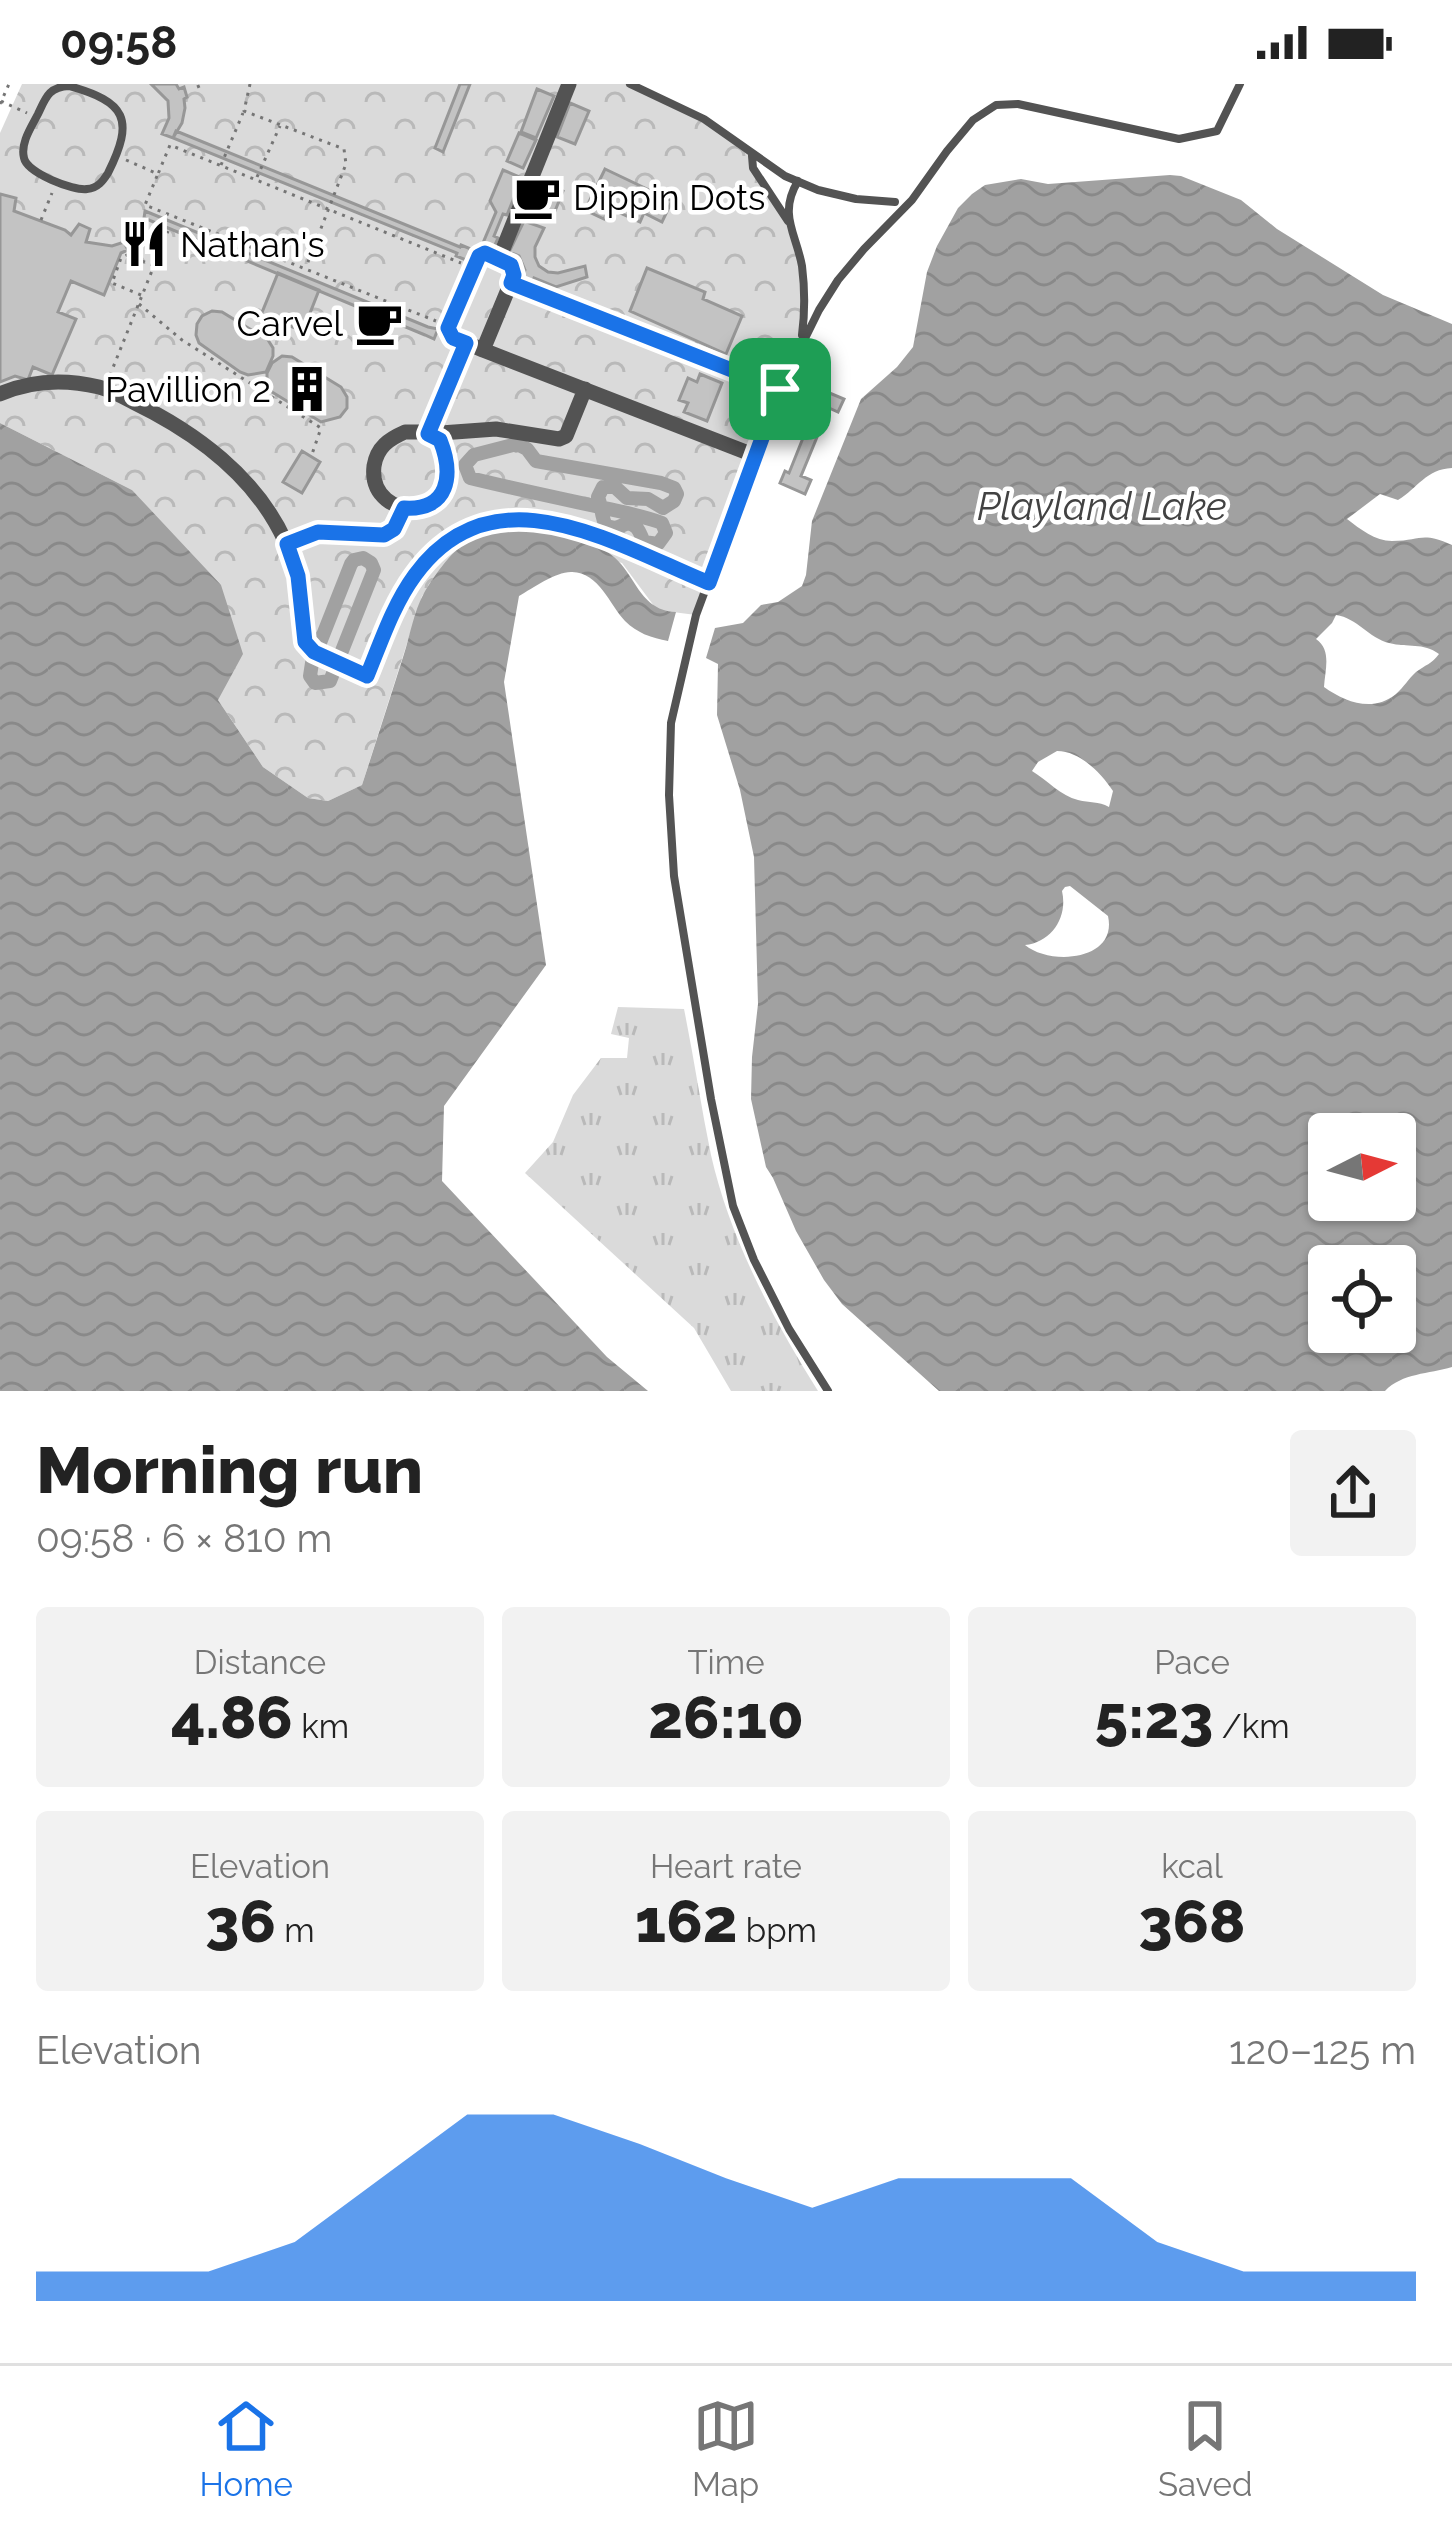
<!DOCTYPE html>
<html lang="en">
<head>
<meta charset="utf-8">
<style>
	body { margin:0; font-family:Raleway,sans-serif; background:#f2f2f2; color:#222; height:100vh; display:flex; flex-direction:column; font-size:45px; white-space:nowrap }
	* { box-sizing:border-box; margin:0 }
	p { font-size:39px; color:#767676 }
	.icon { flex:none; width:66px; height:66px; fill:none; stroke:currentColor; stroke-width:2; stroke-linecap:round; stroke-linejoin:round }
	.map { position:relative; height:1307px; overflow:hidden }
	.side { display:flex; flex-direction:column; background:#fff; flex:1 }
	.side>* { flex:none }
	.needle { width:78px; rotate:84deg }
	.tools { position:absolute; left:1308px; top:1029px; display:grid; gap:24px }
	.tools a { display:grid; place-items:center; width:108px; height:108px; border-radius:12px; background:#fff; box-shadow:0 3px 9px #0004; font-size:60px }
	.pin { position:absolute; display:grid; place-items:center; width:102px; height:102px; color:#fff; margin:-51px; border-radius:24px; box-shadow:0 6px 18px #0006 }
	.round { display:grid; place-items:center; flex:none; width:126px; height:126px; border-radius:12px; background:#f2f2f2 }
	.head { display:flex; align-items:center; justify-content:space-between; height:204px; padding:0 36px }
	h1 { font-size:66px; font-weight:800; line-height:90px }
	.figures { display:grid; grid-template-columns:repeat(3,1fr); gap:18px; height:204px; padding:12px 36px }
	.figures div { display:grid; align-content:center; border-radius:12px; background:#f2f2f2; text-align:center }
	.figures b { font-size:60px; font-weight:800 }
	.figures small { font-size:33px; font-weight:400 }
	.figures p { font-size:33px }
	.chart { height:336px; padding:24px 36px }
	.chart p { display:flex; justify-content:space-between }
	.chart svg { width:100%; height:216px; margin-top:12px; fill:#1a73e8; opacity:.7 }
	.status { display:flex; justify-content:space-between; align-items:center; height:84px; padding:0 60px; background:#fff; direction:ltr }
	.status svg { height:33px; fill:currentColor }
	.tab-bar { display:flex; justify-content:space-around; align-items:center; height:168px; border-top:3px solid #e0e0e0; background:#fff; font-size:33px; color:#767676 }
	.tab-bar a { display:grid; justify-items:center; gap:6px }
	.tab-bar .on { color:#1a73e8 }
	.map>svg:first-child { display:block }
	.grass { fill:url(#grass-tufts) }
	.park { fill:url(#park-crowns) }
	.water { fill:url(#water-waves); fill-rule:evenodd }
	.lines { fill:none; stroke-linecap:round; stroke-linejoin:round }
	.canal { stroke:#a1a1a1; stroke-width:14 }
	.building { fill:#c3c3c3; stroke:#979797; stroke-width:3 }
	.path { stroke:#757575; stroke-width:3; stroke-dasharray:3 6; stroke-linecap:butt }
	.lane { stroke:#535353; stroke-width:8 }
	.street { stroke:#535353; stroke-width:15 }
	.route-casing { stroke:#fff; stroke-width:24 }
	.route { stroke:#1a73e8; stroke-width:15 }
	.labels { text-anchor:middle; dominant-baseline:central; stroke-width:9; stroke-linejoin:round; paint-order:stroke }
	.poi-label { font-size:36px; fill:#000; stroke:#fff; text-anchor:start }
	.water-label { font-size:39px; font-style:italic; fill:#424242; stroke:#fff }
</style>
</head>
<body>
<div class="status"><b>09:58</b><svg viewBox="0 0 49 12"><path d="M0 12V9h3v3zM5 12V6h3v6zM10 12V3h3v9zM15 12V0h3v12zM26 1h20v11H26zM47 4h2v5h-2z"/></svg></div>
<div class="map">
<svg width="1452" height="1307" viewBox="0 0 1452 1307">
	<defs>
		<pattern id="grass-tufts" width="24" height="20" patternUnits="userSpaceOnUse" patternTransform="scale(3)"><rect width="24" height="20" fill="#dadada"/><path d="M3 7l-1-3M5 7V3M7 7l1-3M15 17l-1-3M17 17v-4M19 17l1-3" fill="none" stroke="#b9b9b9"/></pattern>
		<pattern id="park-crowns" width="20" height="18" patternUnits="userSpaceOnUse" patternTransform="scale(3)"><rect width="20" height="18" fill="#dadada"/><path d="M2 6a3 3 0 1 1 6 0M12 15a3 3 0 1 1 6 0" fill="none" stroke="#b9b9b9"/></pattern>
		<pattern id="water-waves" width="16" height="10" patternUnits="userSpaceOnUse" patternTransform="scale(3)"><rect width="16" height="10" fill="#a1a1a1"/><path d="M0 5q4-4 8 0t8 0" fill="none" stroke="#898989"/></pattern>
	</defs>
	<rect width="100%" height="100%" fill="#fff"/>
	<path class="grass" d="M618 923 684 925C694 974 701 1023 711 1071 730 1155 773 1235 818 1307H731L694 1244 525 1089 553 1058 573 1011 601 974H627L629 954 611 950Z"/>
	<path class="park" d="M22 0H629L704 35 752 70 753 84 790 140 801 180V259L696 531 657 526 622 479 501 446 459 463 422 512 362 701 328 717 308 714 263 683 218 616 132 406 0 339V49Z"/>
	<path class="water" d="M1170 91 1181 92 1241 116 1277 145 1383 211 1452 240V384C1426 385 1418 404 1398 416L1380 410 1347 435C1360 445 1375 457 1392 457 1422 457 1420 447 1452 461V1283C1429 1290 1402 1289 1385 1307H939L842 1220 824 1196 796 1147 773 1094 766 1083 751 1015 752 973 758 920 754 773 740 706 717 631 718 580 706 574 715 544 743 539 761 521 778 518 802 502 806 491 812 437 861 315 897 283 913 263 927 188 937 162 958 124 972 110 985 101 1021 95 1048 100ZM1336 531C1357 534 1369 554 1389 559 1408 564 1423 558 1439 570 1432 580 1425 581 1416 588 1409 594 1404 603 1396 610 1373 629 1345 618 1324 603 1325 586 1332 566 1316 555L1332 539ZM1057 667C1080 667 1101 689 1113 707L1109 723C1098 717 1090 719 1078 716 1061 712 1047 696 1032 687L1038 678ZM1070 802 1108 832C1118 877 1050 882 1025 861 1052 858 1068 833 1062 807L1065 803ZM1395 1050V1116H1329V1050ZM1395 1182V1248H1329V1182Z
		M0 339 132 406 221 501 243 570 218 616 263 683 308 714 328 717 362 701C376 658 390 614 404 570 410 551 414 527 424 509 433 494 449 470 464 460 506 433 563 444 604 466 637 484 635 526 676 528L668 557C652 554 637 549 625 537 610 521 598 487 571 488 555 488 533 504 519 512L504 598 546 881 444 1022 442 1097 607 1273 648 1307H0Z"/>
	<g class="lines">
		<path class="canal" d="M661 399 674 404 677 410 674 417 663 424 648 415 627 414 615 403H603L598 413C602 423 601 432 606 442L616 444 628 439C639 442 639 448 644 458L658 460 666 449 662 439C641 431 617 427 595 422 553 413 511 404 470 394L465 381 474 371 517 360 527 365 536 377 661 399
			M363 474 371 479 374 486 330 597 315 599 310 592 312 579 351 480 354 476Z"/>
	</g>
	<path class="building" d="M151 0H176L179 5 184 3 187 13 184 15 185 24 182 39 173 54 162 50 169 34 168 17Z
		M460 0H470L443 68 435 64Z
		M537 5 554 12 536 54 521 48Z
		M570 19 589 27 575 60 557 53Z
		M176 47 460 163 461 161 471 165 466 176 456 172 457 169 173 54Z
		M519 49 536 56 523 84 507 77Z
		M605 85 672 117 662 138 644 129 640 138 609 124 604 135 585 126Z
		M503 86 522 94 507 131 503 130 494 152 498 154 494 163 483 159 496 128 490 117Z
		M539 97 563 107 551 137 527 126Z
		M0 110 16 114 14 127 65 146 71 151 79 140 90 145 86 158 112 162 124 158 128 166 121 169 104 211 71 197 58 228 76 235 52 291 33 283 28 296 15 292 0 298Z
		M145 127 428 243 438 245 434 255 425 251 144 134Z
		M524 137 544 144 535 163V173L539 182 548 188 558 189 585 182 587 193 556 203 534 194 531 201 521 197 525 186 519 172 509 168Z
		M647 184 705 208 703 215 742 232 726 270 630 227Z
		M278 189 319 206 303 247 261 231Z
		M212 227 222 228 268 256 273 264V272L266 288 248 291 240 288 199 259 196 251 197 240 202 232Z
		M282 272 292 273 341 303 347 313V324L340 333 321 338 272 308 267 299V289L272 279Z
		M700 290 722 299 707 337 684 328 688 319 679 316 688 294 697 298Z
		M820 305 844 315 838 328 829 324 801 392 811 396 805 410 780 399 785 387 789 389 817 319 815 318Z
		M302 367 320 378 302 409 283 398Z"/>
	<g class="lines">
		<path class="path" d="M250 0 244 27 344 65 346 80 306 183
			M197 3 204 0
			M1 17 27 29
			M0 20 9 0
			M126 76 158 90 170 61 461 179
			M221 81 243 29
			M157 92 145 121 436 237
			M257 93 280 42
			M41 136 52 109
			M141 211 112 199 121 174 127 171 152 181
			M139 220 182 256 321 344 311 373
			M110 291 168 147
			M372 580C381 557 389 533 401 511 413 489 431 471 451 457 528 404 622 463 696 494"/>
		<path class="lane" d="M630 0 704 35 785 92 818 106 856 115 895 118
			M69 2C126 18 135 35 108 89 103 97 98 104 87 105 73 107 27 89 24 74 20 59 32 42 38 30 46 13 49 3 69 2Z
			M752 72 753 84 788 137
			M798 97C778 130 796 149 802 182 805 206 805 228 802 251
			M287 460 318 448 384 451 394 445 403 425
			M828 1307 789 1245 754 1176 733 1122 711 1015 674 792 669 711 671 639 696 531 780 305 819 226 838 196 864 165 912 116 947 67 973 36 996 21 1018 20 1179 55 1217 47 1240 0"/>
		<path class="street" d="M485 169 511 181 514 191 483 266 453 253 448 245 479 172Z
			M499 175 569 0
			M511 199 780 305
			M466 259 427 350 496 345 559 355 566 352 585 305
			M483 266 756 372
			M0 310C32 296 65 295 99 303 111 306 122 312 133 318 195 348 256 393 285 457 290 468 295 481 298 492 303 512 297 549 309 563 322 577 350 584 367 592
			M405 348H423L440 356C475 440 367 443 374 382 377 363 389 355 405 348Z"/>
	</g>
	<g class="lines">
		<defs>
			<path id="route" d="M485 169 511 181 514 191 511 199 780 305 709 499C614 460 494 383 415 491 393 521 381 558 367 592L314 568 305 558 298 492 287 460 318 448 384 451 394 445 404 424C449 427 454 391 440 356L428 350 466 259 453 254 448 244 479 172Z"/>
		</defs>
		<use href="#route" class="route-casing"/>
		<use href="#route" class="route"/>
	</g>
	<defs>
		<symbol id="cafe-bare" viewBox="-9 -9 18 18"><path d="M-5.5-4.5H6V0H3Q3 3.5 0 3.5H-2.5Q-5.5 3.5-5.5 0ZM3-3.2v2h1.7v-2ZM-6 4.5H4V6H-6Z" fill="#000" stroke="#fff" stroke-width="2.5" paint-order="stroke"/></symbol>
		<symbol id="restaurant-bare" viewBox="-9 -9 18 18"><path d="M-5-6h1v4h1v-4h1v4h1v-4h1v5L-1.5 .5V6h-2V.5L-5-1ZM5-6V6H3V1.5H1.5Q1.5-4 5-6Z" fill="#000" stroke="#fff" stroke-width="2.5" paint-order="stroke"/></symbol>
		<symbol id="building-bare" viewBox="-9 -9 18 18"><path d="M-4-6H4V6H1V3H-1V6H-4ZM-2.5-4.3h1.7v1.8h-1.7ZM.8-4.3h1.7v1.8H.8ZM-2.5-1h1.7V.8h-1.7ZM.8-1h1.7V.8H.8Z" fill="#000" stroke="#fff" stroke-width="2.5" paint-order="stroke"/></symbol>
	</defs>
	<g fill-rule="evenodd">
		<use href="#cafe-bare" x="504" y="80" width="66" height="66"/>
		<use href="#restaurant-bare" x="111" y="127" width="66" height="66"/>
		<use href="#cafe-bare" x="346" y="206" width="66" height="66"/>
		<use href="#building-bare" x="274" y="272" width="66" height="66"/>
	</g>
	<g class="labels">
		<g class="poi-label">
			<text x="573" y="113">Dippin Dots</text>
			<text x="180" y="160">Nathan's</text>
			<text x="343" y="239" text-anchor="end">Carvel</text>
			<text x="271" y="305" text-anchor="end">Pavillion 2</text>
		</g>
		<g class="water-label">
			<text x="1102" y="422">Playland Lake</text>
		</g>
	</g>
</svg>
<div class="tools">
<a><svg class="needle" viewBox="-14 -14 28 28"><path d="M0-13l5 13h-10z" fill="#e53935"/><path d="M0 13l5-13h-10z" fill="#767676"/></svg></a>
<a><svg class="icon" aria-label="locate" viewBox="0 0 24 24"><circle cx="12" cy="12" r="6"/><path d="M12 2v4M12 18v4M2 12h4M18 12h4"/></svg></a>
</div>
<div class="pin" style="left:780px;top:305px;background:#1e9e55"><svg class="icon" aria-label="arrive" viewBox="0 0 24 24"><path d="M6 21V4h12l-3 4 3 4H6"/></svg></div>
</div>
<section class="side">
<div class="head"><div><h1>Morning run</h1><p>09:58 · 6 × 810 m</p></div><a class="round"><svg class="icon" aria-label="share" viewBox="0 0 24 24"><path d="M12 15V3M7 8l5-5 5 5M5 13v7h14v-7"/></svg></a></div>
<div class="figures">
<div><p>Distance</p><b>4.86<small> km</small></b></div>
<div><p>Time</p><b>26:10</b></div>
<div><p>Pace</p><b>5:23<small> /km</small></b></div>
</div>
<div class="figures">
<div><p>Elevation</p><b>36<small> m</small></b></div>
<div><p>Heart rate</p><b>162<small> bpm</small></b></div>
<div><p>kcal</p><b>368</b></div>
</div>
<div class="chart"><p><span>Elevation</span>120–125 m</p>
<svg viewBox="0 0 160 44" preserveAspectRatio="none"><path d="M0 44V38L10 38L20 38L30 32L40 19L50 6L60 6L70 12L80 19L90 25L100 19L110 19L120 19L130 32L140 38L150 38L160 38V44z"/></svg>
</div>
</section>
<nav class="tab-bar">
<a class="on"><svg class="icon" aria-label="home" viewBox="0 0 24 24"><path d="M3 11l9-7 9 7M6 9v11h12V9"/></svg>Home</a>
<a><svg class="icon" aria-label="map" viewBox="0 0 24 24"><path d="M3 6l6-2 6 2 6-2v14l-6 2-6-2-6 2zM9 4v14M15 6v14"/></svg>Map</a>
<a><svg class="icon" aria-label="saved" viewBox="0 0 24 24"><path d="M7 4h10v16l-5-4-5 4z"/></svg>Saved</a>
</nav>
</body>
</html>
